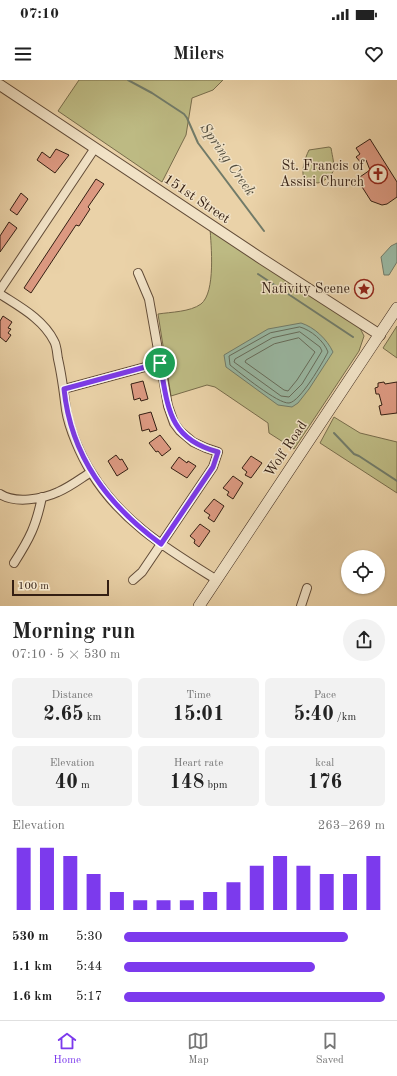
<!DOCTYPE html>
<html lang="en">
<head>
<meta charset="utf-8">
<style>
	body { margin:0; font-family:"Old Standard TT",serif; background:#f2f2f2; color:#222; height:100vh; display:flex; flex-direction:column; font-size:15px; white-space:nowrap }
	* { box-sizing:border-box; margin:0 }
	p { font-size:13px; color:#767676 }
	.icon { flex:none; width:22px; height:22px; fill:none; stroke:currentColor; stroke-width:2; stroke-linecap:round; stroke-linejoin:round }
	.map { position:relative; height:526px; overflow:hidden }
	.details { display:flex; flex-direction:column; background:#fff; flex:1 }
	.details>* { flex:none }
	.tools { position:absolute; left:341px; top:470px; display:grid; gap:8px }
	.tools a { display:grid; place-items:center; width:44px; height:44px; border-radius:50%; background:#fff; box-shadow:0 1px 3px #0004; font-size:20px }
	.scale { position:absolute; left:12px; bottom:10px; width:97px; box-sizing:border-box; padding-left:4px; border:2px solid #341f13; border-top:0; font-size:11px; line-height:14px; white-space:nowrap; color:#341f13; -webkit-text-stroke:3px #f1e2c6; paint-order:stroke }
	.pin { position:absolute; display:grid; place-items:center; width:34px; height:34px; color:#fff; margin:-17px; border:2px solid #fff; border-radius:50%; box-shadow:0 1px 4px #0007 }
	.round { display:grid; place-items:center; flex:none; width:42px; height:42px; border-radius:21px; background:#f2f2f2 }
	.headline { display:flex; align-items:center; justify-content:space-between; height:68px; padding:0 12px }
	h1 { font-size:22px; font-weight:600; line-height:30px }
	.stats { display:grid; grid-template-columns:repeat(3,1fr); gap:6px; height:68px; padding:4px 12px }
	.stats div { display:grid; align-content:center; border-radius:6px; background:#f2f2f2; text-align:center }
	.stats b { font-size:20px; font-weight:600 }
	.stats small { font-size:11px; font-weight:400 }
	.stats p { font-size:11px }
	.chart { height:112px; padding:8px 12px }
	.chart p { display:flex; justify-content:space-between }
	.chart svg { width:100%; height:72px; margin-top:4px; stroke:#7c3aed; stroke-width:6 }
	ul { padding:0 12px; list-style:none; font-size:13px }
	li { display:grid; grid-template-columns:64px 48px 1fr; align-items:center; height:30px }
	li i { height:10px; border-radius:5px; background:#7c3aed }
	.status { display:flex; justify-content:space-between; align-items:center; height:28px; padding:0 20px; background:#fff; direction:ltr }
	.status svg { height:11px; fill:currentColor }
	header { display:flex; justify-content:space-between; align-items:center; height:52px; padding:0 12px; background:#fff; font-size:18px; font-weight:600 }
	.tab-bar { display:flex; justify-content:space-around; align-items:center; height:56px; border-top:1px solid #e0e0e0; background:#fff; font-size:11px; color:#767676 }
	.tab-bar a { display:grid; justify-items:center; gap:2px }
	.tab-bar .active { color:#7c3aed }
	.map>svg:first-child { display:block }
	.green { fill:#bdba83; stroke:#786c4b }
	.water { fill:#99b8a3; stroke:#717b69 }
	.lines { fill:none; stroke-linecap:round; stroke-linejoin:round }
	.shore { stroke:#666c5b; stroke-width:1 }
	.stream { stroke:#717b69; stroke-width:2 }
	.building { fill:#dc9981; stroke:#341f13 }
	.minor-casing { stroke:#624c38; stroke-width:10 }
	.tertiary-casing { stroke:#624c38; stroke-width:12 }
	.secondary-casing { stroke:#341f13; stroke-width:12 }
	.minor { stroke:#f1e2c6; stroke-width:8 }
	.tertiary { stroke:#f1e2c6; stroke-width:10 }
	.secondary { stroke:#f1e2c6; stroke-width:11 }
	.route-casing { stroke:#fff; stroke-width:8 }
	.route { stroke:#7c3aed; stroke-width:5 }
	.labels { text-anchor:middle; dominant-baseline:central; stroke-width:3; stroke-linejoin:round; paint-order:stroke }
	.poi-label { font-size:14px; fill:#341f13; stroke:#f1e2c6; text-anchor:end }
	.street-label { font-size:14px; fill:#341f13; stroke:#f1e2c6 }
	.water-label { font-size:15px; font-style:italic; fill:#524d3e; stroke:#f1e2c6 }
</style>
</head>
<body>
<div class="status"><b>07:10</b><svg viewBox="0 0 49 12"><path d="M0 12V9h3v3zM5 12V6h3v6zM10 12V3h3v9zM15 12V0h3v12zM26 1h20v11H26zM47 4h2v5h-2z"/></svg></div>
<header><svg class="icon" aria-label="menu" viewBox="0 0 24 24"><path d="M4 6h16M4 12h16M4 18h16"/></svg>Milers<svg class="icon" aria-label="heart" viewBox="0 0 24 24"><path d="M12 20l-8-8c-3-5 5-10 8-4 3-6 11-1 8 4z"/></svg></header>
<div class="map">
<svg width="397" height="526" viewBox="0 0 397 526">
	<rect width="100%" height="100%" fill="#ead2a8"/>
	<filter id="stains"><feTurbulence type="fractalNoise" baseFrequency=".005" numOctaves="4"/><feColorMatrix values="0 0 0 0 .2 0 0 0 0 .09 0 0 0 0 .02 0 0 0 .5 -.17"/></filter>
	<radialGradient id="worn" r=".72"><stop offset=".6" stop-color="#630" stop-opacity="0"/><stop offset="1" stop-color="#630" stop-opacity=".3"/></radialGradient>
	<path class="green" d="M79 0H223L213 10 192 18 186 55 162 102 58 31Z
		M329 67 331 68C334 86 339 95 318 103L305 100C300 93 305 78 309 70Z
		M210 148 360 248 364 256 359 271 294 369 269 353 268 343 215 307 207 305 171 316 158 234C171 232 190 232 201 224 216 212 211 165 210 148Z
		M397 246V278L383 268Z
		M334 337 360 353 397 362V413L320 363Z"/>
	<path class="water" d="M397 163V182L389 195H384L381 177 391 166Z
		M301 243C314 247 327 259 333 272L309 309 298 323 292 327 278 325 226 287 224 275 268 249Z"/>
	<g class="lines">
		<path class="shore" d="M300 247C311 250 324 261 328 272 323 282 300 322 289 323 278 324 240 293 230 285L229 276 270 253Z
			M300 252 320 267 322 271 302 304 289 317 281 316 234 282 235 279 272 258Z
			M299 258 315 272 297 300 288 311 284 310 245 282 246 280 274 264Z"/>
		<path class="stream" d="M128 0 152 13 184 34 187 38 198 63 264 151
			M258 194 353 257
			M334 353 354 374 359 376 397 401"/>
	</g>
	<path class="building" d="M370 59 397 102V117L387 124 382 125 371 121 357 99 370 90 366 80 362 84 356 77 360 74 356 68Z
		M56 69 69 75 55 93 37 80 42 72 50 78Z
		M96 99 104 104 88 127 90 129 79 146 76 145 31 213 24 208Z
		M21 113 28 119 17 135 10 130Z
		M9 142 17 148 0 172V156Z
		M3 236 12 242 8 248 11 249 8 253 11 255 6 262 0 257V241Z
		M143 301 148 319 141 321 140 318 134 320 131 304Z
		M384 302 385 304 397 302V333L381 335 379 326 382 325 379 314H376L375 308 378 307V303Z
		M151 332 157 350 150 352 149 349 142 351 139 335Z
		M160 355 171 369 162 376 158 371 156 372 149 363Z
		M116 375 120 380 122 379 128 389 117 396 108 381Z
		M251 376 262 383 251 398 245 395 247 392 242 388Z
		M179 377 187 383 188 381 196 386 187 398 171 388Z
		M233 396 243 403 233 419 227 415 229 412 223 408Z
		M214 419 224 426 214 442 208 438 210 435 204 431Z
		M200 444 210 451 199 467 194 463 195 460 190 456Z"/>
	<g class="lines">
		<defs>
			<path id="minor" d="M0 210 95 68
				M0 214C20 227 43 239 54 261 57 266 57 274 58 279 62 296 64 313 66 330 69 349 81 376 91 392 121 442 169 470 217 500
				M64 309 160 283
				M0 414C15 424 43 419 58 412 70 407 80 399 91 392
				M14 483C30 458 36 446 42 417
				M133 500 142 492 213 387 218 372 206 368 193 362 180 351 174 343 168 326 149 219 138 193
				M301 526 307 508"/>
			<path id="tertiary" d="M0 5 262 179 380 255"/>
			<path id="secondary" d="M199 526 397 228"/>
		</defs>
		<use href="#minor" class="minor-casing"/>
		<use href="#tertiary" class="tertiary-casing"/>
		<use href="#secondary" class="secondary-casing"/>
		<use href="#minor" class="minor"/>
		<use href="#tertiary" class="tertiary"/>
		<use href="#secondary" class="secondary"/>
	</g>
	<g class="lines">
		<defs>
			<path id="route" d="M160 283C168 327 168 359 218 372L213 387 161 464C108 425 71 377 64 309Z"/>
		</defs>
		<use href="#route" class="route-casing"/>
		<use href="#route" class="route"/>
	</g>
	<defs>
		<symbol id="church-ring" viewBox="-11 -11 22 22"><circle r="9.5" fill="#f1e2c6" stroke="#8f2418" stroke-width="1.5"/><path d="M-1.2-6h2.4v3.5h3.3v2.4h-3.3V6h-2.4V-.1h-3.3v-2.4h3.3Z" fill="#8f2418"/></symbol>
		<symbol id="sight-ring" viewBox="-11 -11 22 22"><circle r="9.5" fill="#f1e2c6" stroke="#8f2418" stroke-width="1.5"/><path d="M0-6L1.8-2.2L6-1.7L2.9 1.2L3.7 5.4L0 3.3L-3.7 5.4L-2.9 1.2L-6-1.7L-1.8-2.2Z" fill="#8f2418"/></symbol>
	</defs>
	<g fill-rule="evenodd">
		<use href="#church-ring" x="367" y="83" width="22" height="22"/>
		<use href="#sight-ring" x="353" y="198" width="22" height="22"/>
	</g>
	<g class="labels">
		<g class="poi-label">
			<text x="364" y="86">St. Francis of<tspan x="364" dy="16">Assisi Church</tspan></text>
			<text x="350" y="209">Nativity Scene</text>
		</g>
		<g class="street-label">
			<text transform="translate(197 119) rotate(34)">151st Street</text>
			<text transform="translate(286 369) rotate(-56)">Wolf Road</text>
		</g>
		<g class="water-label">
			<text transform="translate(227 80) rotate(55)">Spring Creek</text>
		</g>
	</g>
	<rect width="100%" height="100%" filter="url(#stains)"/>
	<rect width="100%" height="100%" fill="url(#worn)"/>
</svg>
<div class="tools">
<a><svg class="icon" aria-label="locate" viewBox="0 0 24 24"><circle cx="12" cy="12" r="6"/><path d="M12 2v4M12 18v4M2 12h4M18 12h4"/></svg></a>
</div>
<div class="scale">100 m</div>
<div class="pin" style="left:160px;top:283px;background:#1e9e55"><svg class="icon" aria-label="arrive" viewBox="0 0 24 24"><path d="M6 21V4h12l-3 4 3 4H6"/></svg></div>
</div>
<section class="details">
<div class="headline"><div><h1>Morning run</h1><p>07:10 · 5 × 530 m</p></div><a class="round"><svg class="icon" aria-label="share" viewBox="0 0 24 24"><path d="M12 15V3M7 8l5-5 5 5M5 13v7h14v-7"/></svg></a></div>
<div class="stats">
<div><p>Distance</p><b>2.65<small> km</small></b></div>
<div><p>Time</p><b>15:01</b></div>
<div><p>Pace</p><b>5:40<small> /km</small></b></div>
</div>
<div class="stats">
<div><p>Elevation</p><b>40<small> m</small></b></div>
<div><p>Heart rate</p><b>148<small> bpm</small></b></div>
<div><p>kcal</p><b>176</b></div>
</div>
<div class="chart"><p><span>Elevation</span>263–269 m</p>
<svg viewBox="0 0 160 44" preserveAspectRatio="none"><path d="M5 44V6M15 44V6M25 44V11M35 44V22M45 44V33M55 44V38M65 44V38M75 44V38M85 44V33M95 44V27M105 44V17M115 44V11M125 44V17M135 44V22M145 44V22M155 44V11"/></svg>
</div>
<ul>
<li><b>530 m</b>5:30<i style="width:86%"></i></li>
<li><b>1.1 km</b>5:44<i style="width:73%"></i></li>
<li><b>1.6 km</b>5:17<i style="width:100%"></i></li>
</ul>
</section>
<nav class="tab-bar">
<a class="active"><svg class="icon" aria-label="home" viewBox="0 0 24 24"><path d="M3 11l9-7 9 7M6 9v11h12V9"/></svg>Home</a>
<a><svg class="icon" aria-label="map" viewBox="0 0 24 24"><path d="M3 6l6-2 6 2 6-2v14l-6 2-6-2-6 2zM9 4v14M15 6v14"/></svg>Map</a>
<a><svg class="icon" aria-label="saved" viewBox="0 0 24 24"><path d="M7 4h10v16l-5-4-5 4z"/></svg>Saved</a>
</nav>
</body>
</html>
